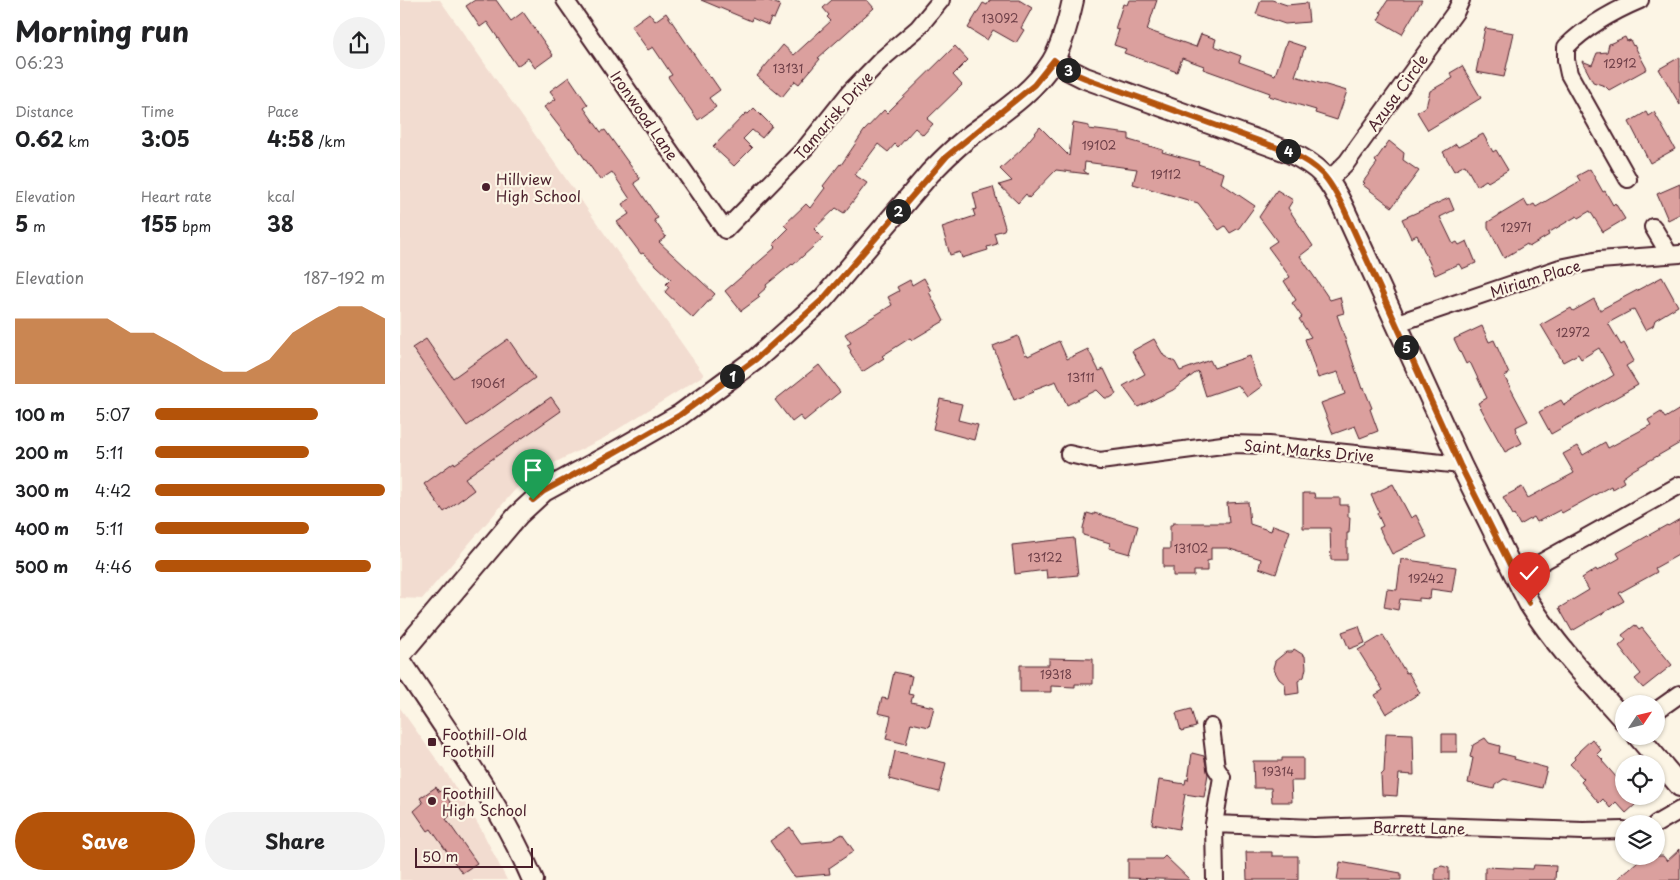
<!DOCTYPE html>
<html lang="en">
<head>
<meta charset="utf-8">
<style>
	body { margin:0; font-family:"Playpen Sans",sans-serif; background:#f2f2f2; color:#202124; height:100vh; display:flex; flex-direction:column; font-size:19px; white-space:nowrap }
	* { box-sizing:border-box; margin:0 }
	p { font-size:16px; color:#757577 }
	.icon { flex:none; width:28px; height:28px; fill:none; stroke:currentColor; stroke-width:2; stroke-linecap:round; stroke-linejoin:round }
	.map { position:relative; flex:1; overflow:hidden }
	.drawer { display:flex; flex-direction:column; background:#fff; width:400px }
	.drawer>* { flex:none }
	.needle { width:32px; rotate:55deg }
	.tools { position:absolute; left:1215px; top:695px; display:grid; gap:10px }
	.tools a { display:grid; place-items:center; width:50px; height:50px; border-radius:50%; background:#fff; box-shadow:0 1px 4px #0004; font-size:25px }
	.scale { position:absolute; left:15px; bottom:12px; width:118px; box-sizing:border-box; padding-left:5px; border:2px solid #4a1f2b; border-top:0; font-size:14px; line-height:18px; white-space:nowrap; color:#4a1f2b; -webkit-text-stroke:4px #fcf5e5; paint-order:stroke }
	.pin { position:absolute; display:grid; place-items:center; width:42px; height:42px; color:#fff; margin:-51px -21px; border-radius:50% 50% 50% 0; rotate:-45deg; box-shadow:0 0 5px #0007 }
	.pin .icon { rotate:45deg }
	.km { position:absolute; width:25px; height:25px; margin:-12px; border-radius:50%; background:#222; color:#fff; font-size:14px; line-height:25px; text-align:center }
	.round { display:grid; place-items:center; flex:none; width:52px; height:52px; border-radius:26px; background:#f2f2f2 }
	.summary { display:flex; align-items:center; justify-content:space-between; height:85px; padding:0 15px }
	h1 { font-size:28px; font-weight:700; line-height:38px }
	.figures { display:grid; grid-template-columns:repeat(3,1fr); gap:8px; height:85px; padding:5px 15px }
	.figures div { display:grid; align-content:center }
	.figures b { font-size:21px; font-weight:700 }
	.figures small { font-size:14px; font-weight:400 }
	.figures p { font-size:14px }
	.chart { height:140px; padding:10px 15px }
	.chart p { display:flex; justify-content:space-between }
	.chart svg { width:100%; height:90px; margin-top:5px; fill:#b45309; opacity:.7 }
	.button { display:flex; gap:10px; margin-top:auto; padding:10px 15px }
	.button a { flex:1; height:58px; border-radius:30px; background:#b45309; color:#fff; font-size:20px; font-weight:700; line-height:58px; text-align:center }
	.button a+a { background:#f2f2f2; color:#202124 }
	ul { padding:0 15px; list-style:none; font-size:16px }
	li { display:grid; grid-template-columns:80px 60px 1fr; align-items:center; height:38px }
	li i { height:12px; border-radius:6px; background:#b45309 }
	main { display:flex; flex:1; min-height:0 }
	.map>svg:first-child { display:block }
	.built { fill:#f2dcd0 }
	.building { fill:#dba09e; stroke:#4a1f2b }
	.lines { fill:none; stroke-linecap:round; stroke-linejoin:round }
	.minor-casing { stroke:#4a1f2b; stroke-width:20 }
	.tertiary-casing { stroke:#4a1f2b; stroke-width:24 }
	.minor { stroke:#fcf5e5; stroke-width:16 }
	.tertiary { stroke:#fcf5e5; stroke-width:20 }
	.route-casing { stroke:#fff; stroke-width:10 }
	.route { stroke:#b45309; stroke-width:6 }
	.poi-dot { fill:#4a1f2b; stroke:#fcf5e5; stroke-width:2 }
	.labels { text-anchor:middle; dominant-baseline:central; stroke-width:4.5; stroke-linejoin:round; paint-order:stroke }
	.number-label { font-size:12px; fill:#6e3f48 }
	.street-label { font-size:15px; fill:#4a1f2b; stroke:#fcf5e5 }
	.poi-label { font-size:15px; fill:#4a1f2b; stroke:#fcf5e5; text-anchor:start }
</style>
</head>
<body>
<main>
<section class="drawer">
<div class="summary"><div><h1>Morning run</h1><p>06:23</p></div><a class="round"><svg class="icon" aria-label="share" viewBox="0 0 24 24"><path d="M12 15V3M7 8l5-5 5 5M5 13v7h14v-7"/></svg></a></div>
<div class="figures">
<div><p>Distance</p><b>0.62<small> km</small></b></div>
<div><p>Time</p><b>3:05</b></div>
<div><p>Pace</p><b>4:58<small> /km</small></b></div>
</div>
<div class="figures">
<div><p>Elevation</p><b>5<small> m</small></b></div>
<div><p>Heart rate</p><b>155<small> bpm</small></b></div>
<div><p>kcal</p><b>38</b></div>
</div>
<div class="chart"><p><span>Elevation</span>187–192 m</p>
<svg viewBox="0 0 160 44" preserveAspectRatio="none"><path d="M0 44V12L10 12L20 12L30 12L40 12L50 19L60 19L70 25L80 32L90 38L100 38L110 32L120 19L130 12L140 6L150 6L160 12V44z"/></svg>
</div>
<ul>
<li><b>100 m</b>5:07<i style="width:71%"></i></li>
<li><b>200 m</b>5:11<i style="width:67%"></i></li>
<li><b>300 m</b>4:42<i style="width:100%"></i></li>
<li><b>400 m</b>5:11<i style="width:67%"></i></li>
<li><b>500 m</b>4:46<i style="width:94%"></i></li>
</ul>
<div class="button"><a>Save</a><a>Share</a></div>
</section>
<div class="map">
<svg width="1280" height="880" viewBox="0 0 1280 880">
	<rect width="100%" height="100%" fill="#fcf5e5"/>
	<filter id="ink" filterUnits="userSpaceOnUse"><feTurbulence type="fractalNoise" baseFrequency=".02" numOctaves="2"/><feDisplacementMap in="SourceGraphic" scale="10" xChannelSelector="R" yChannelSelector="G"/><feConvolveMatrix kernelMatrix="1 2 1 2 8 2 1 2 1" color-interpolation-filters="sRGB"/></filter>
	<g filter="url(#ink)">
		<path class="built" d="M0 0H40L304 375 204 438 154 463 123 482 113 492 22 599 0 598Z
			M0 708 47 774 81 829 107 880H0Z"/>
		<path class="building" d="M75 0H96L111 21 123 12 153 55 135 68 128 58 117 66 87 22 80 27 66 6Z
			M301 0H367L380 5 374 19 371 18 368 25 352 18 351 21Z
			M432 0H467L474 8 418 58 420 59 399 84 395 81 382 97 357 76 383 45 394 55 431 21 427 17 429 15 423 8Z
			M590 0H619L632 8 621 28 624 30 616 43 593 30 587 40 568 28 583 3 587 5Z
			M729 0H757L747 30 796 47 801 34 816 39 814 46 841 56 839 62 875 75 887 41 905 47 895 76 947 91 937 120 915 113 916 110 869 96 870 93 803 69 804 66 782 58 777 72 724 53 726 49 714 45 719 30 715 29 723 4 727 5Z
			M861 0H872L887 5 907 3 909 22 885 24 856 14Z
			M988 0H1022L1002 34 978 20 982 13 980 12Z
			M249 13 255 21 266 13 310 78 311 77 320 90 309 98 316 107 298 120 268 77 272 75 253 47 248 50 231 26Z
			M1085 28 1114 33 1104 77 1076 72Z
			M1225 37 1227 41 1230 40 1233 46 1234 45 1247 69 1209 90 1205 86 1193 82 1182 61 1192 65 1197 53 1207 52 1209 44Z
			M555 46 568 60 553 75 562 85 527 119 533 124 523 135 515 128 498 147 495 144 488 152 478 144 455 175 467 183 444 213 436 208 414 229 423 238 393 265 392 264 366 285 367 287 358 295 360 297 341 311 325 291 376 247 373 244 388 229 384 225 406 204 410 208 425 188 423 186 440 164 441 165 464 131 484 110 487 113Z
			M1280 57V105L1259 69Z
			M1062 66 1081 98 1028 130 1017 112 1026 107 1030 91 1053 78 1050 73Z
			M169 77 188 105 184 108 201 132 205 130 240 179 234 183 258 218 254 220 266 237 259 242 315 294 293 318 265 292 269 287 266 284 271 279 243 253 241 254 217 222 229 214 222 204 230 199 212 172 200 180 170 138 169 139 144 107 156 99 150 91Z
			M354 108 372 126 362 138 352 130 343 139 352 148 334 166 313 147 346 113 348 114Z
			M1246 112 1248 116 1254 112 1275 149 1250 163 1229 122Z
			M673 123 689 126V129L729 134V140L763 150 762 152 799 162 798 164 824 173 821 183 855 206 839 228 830 233 825 226 819 230 798 203 733 184 737 169 685 162 684 171 688 174 656 170 629 198 626 194 618 203 599 185 612 181 600 169 621 150 640 127 669 156Z
			M1083 134 1093 152 1096 150 1108 170 1088 182 1086 180 1077 186 1065 165 1054 171 1043 152 1056 144 1058 147Z
			M989 141 1004 153 1003 160 1019 171 992 207 963 185 965 183 963 182 977 163 975 161Z
			M1190 169 1203 192 1205 191 1213 205 1215 203 1225 219 1203 232 1190 211 1178 218 1177 216 1148 233 1149 235 1129 247 1127 244 1104 258 1088 227V222L1124 200 1128 207 1134 204 1136 207 1180 181 1177 176Z
			M1280 184V214L1268 220 1257 194Z
			M593 187 605 227 604 230 594 233 597 244 587 247 588 250 562 258 560 252 550 255 542 227 575 216 573 210 577 209 573 193Z
			M877 190 893 200 888 208 913 246 900 256 930 300 940 297 944 313 937 315 962 389 964 388 972 408 970 409 978 431 960 438 955 426 933 434 921 403 945 394 938 372 918 378 905 339 911 337 899 319 902 317 892 303 896 300 884 281 890 277 868 247 877 241 859 217Z
			M1049 198 1054 210 1040 217 1053 244 1057 242 1059 245 1067 241 1076 263 1062 269 1059 264 1035 275 1017 235 1011 238 1002 219Z
			M1262 277 1278 306 1255 320 1253 326 1245 330 1234 309 1208 323 1221 345 1224 343 1234 361 1226 366 1238 385 1151 434 1139 412 1161 400 1164 405 1214 375 1199 348 1181 359 1178 354 1163 362 1141 325 1171 308 1173 311 1194 299 1200 310Z
			M524 278 531 291 529 292 544 321 512 340 510 338 482 356 484 358 462 372 450 352 451 351 447 345 451 343 445 334 492 305 488 297 499 291 497 287 510 280 512 285Z
			M1082 326 1089 342 1094 340 1109 374 1104 376 1128 421 1116 427 1117 431 1116 432 1122 443 1105 452 1078 403 1087 398 1071 364 1069 362 1066 364 1054 339Z
			M618 336 625 355 627 354 628 356 659 341 667 359 688 349 699 371 704 369 716 394 710 398H705L697 390 667 405 656 381 632 390 634 392 614 400 593 346Z
			M26 339 53 378 108 339 135 378 67 426 12 348Z
			M754 339 764 356 775 362 780 371 810 360 814 368 850 356 856 377 862 386 847 397 838 385 806 396 798 371 773 390 738 407 723 386 745 374 732 351Z
			M419 365 440 392 404 421 400 416 392 422 375 400Z
			M151 397 161 411 65 478 74 490 44 512 24 484 54 462 55 464Z
			M540 399 562 404 558 420 578 425 574 440 533 429Z
			M1280 409V443L1233 470 1222 478 1224 482 1212 489 1211 486 1162 513 1160 510 1137 522 1134 517 1120 525 1114 514 1113 515 1103 497 1122 487 1128 498 1174 473 1163 454 1178 446 1183 455 1205 442 1208 448 1251 425 1248 420 1261 412 1265 418Z
			M993 484 1011 518 1016 515 1027 537 992 554 979 528 983 526 977 513 979 512 971 495Z
			M903 493H914L915 498H940V505H948V517H950L949 533H947V560H931L930 528H903Z
			M848 502 850 524 871 531 873 525 890 531 876 574 859 568 861 559 827 548H811V560L807 561V571H794V576H773V567H763V549H770V525H772L773 523H829L827 503Z
			M687 513 694 515V513L738 526 730 554 709 548 710 543 683 535V528Z
			M1280 519V554L1255 568 1257 572 1219 593 1224 601 1172 631 1159 608 1189 590 1182 578 1196 569 1197 571 1220 558 1217 553 1267 525 1268 526Z
			M674 538 678 575 647 578 646 570 615 574 612 545Z
			M1001 559 1056 567 1052 592 1031 589 1030 599 1019 598V601L1000 599 998 610 984 607 987 589 997 590Z
			M1235 625 1239 630 1242 628 1272 665 1243 688 1235 679 1241 674 1219 646 1226 640 1222 635Z
			M959 626 965 643 949 649 942 632Z
			M983 635 1006 673 1008 672 1020 693 986 714 975 695 983 690 958 650Z
			M894 649 905 656 906 668 904 677 898 681 899 693 886 695 885 684 879 679 873 668 875 661 886 652H892Z
			M649 658 693 659V684H675V687L651 686V692H620V665H649Z
			M494 672 512 676 508 694 513 695 511 702 534 707 529 727 511 723 506 744 486 739 491 716 478 713 482 698 488 699Z
			M791 709 796 727 781 731 776 713Z
			M986 733 1013 734 1014 775 999 774 997 796 982 795 981 775 984 772Z
			M1042 734H1057V752H1042Z
			M1085 738 1089 743 1100 746 1099 753 1115 757 1114 759 1147 768 1142 788 1104 779 1095 785 1094 789 1068 783 1073 758 1070 757 1073 745Z
			M1192 739 1201 750 1197 754 1203 760 1202 761 1224 786V796H1245L1226 813 1216 802 1210 808 1203 799 1199 803 1181 782 1184 779 1170 764 1175 759 1174 757 1179 752V751Z
			M495 751 546 763 539 792 489 779Z
			M792 753 804 756 808 774 804 797 785 794 779 829 752 824 759 780 785 784 786 779 788 780Z
			M882 758H903V781H891L892 802H872L871 788H854L853 761H882Z
			M36 787 39 792 42 790 56 811 46 819 77 863 62 873 31 829 28 831 14 811 23 803 20 798Z
			M390 827 401 843 432 840 442 834 454 851 429 868 430 874 394 877 370 841Z
			M1280 849V880H1216L1244 856H1263L1267 861Z
			M846 852H872V856H898V880H847Z
			M765 856 790 880 728 878V859H762Z
			M940 862 1001 873V880H937Z
			M1134 865 1156 866 1155 880H1085V867L1133 869Z
			M1042 866 1049 868V880H1035V868Z"/>
		<g class="lines">
			<defs>
				<path id="minor" d="M165 0 325 230 406 147 450 92 482 59 518 28 541 0
					M1228 179 1169 74 1166 60V47C1186 27 1214 11 1240 0
					M929 180 947 162 1056 11 1061 0
					M1253 227 1269 254
					M995 324 1160 268 1199 260 1280 254
					M669 454 700 461 830 444 869 445 1061 465
					M1115 577 1280 485
					M1256 711 1280 694
					M811 727 816 768 822 777 814 824 815 880
					M814 824 914 828 1000 825 1183 831 1224 830
					M1256 824 1280 810"/>
				<path id="tertiary" d="M654 60 667 69 685 78 889 152C921 167 929 178 944 209L1061 465 1129 603C1156 646 1191 683 1224 720
					M0 655 118 515 144 491 212 454 280 415 356 359 423 299 530 173C543 160 555 147 570 136 599 114 632 94 652 62 662 46 669 18 673 0
					M0 660C47 732 99 801 133 880
					M1238 736 1280 786"/>
			</defs>
			<use href="#minor" class="minor-casing"/>
			<use href="#tertiary" class="tertiary-casing"/>
			<use href="#minor" class="minor"/>
			<use href="#tertiary" class="tertiary"/>
		</g>
	</g>
	<g class="lines" filter="url(#ink)">
		<defs>
			<path id="route" d="M133 500 144 491 212 454 280 415 356 359 423 299 547 156 634 85 654 60 666 70 685 78 889 152C921 167 929 178 944 209L1060 465 1129 603"/>
		</defs>
		<use href="#route" class="route-casing"/>
		<use href="#route" class="route"/>
	</g>
	<g class="poi-dot">
		<circle cx="86" cy="187" r="5"/>
		<rect x="27" y="737" width="10" height="10" rx="2.5"/>
		<circle cx="32" cy="801" r="5"/>
	</g>
	<g class="labels">
		<g class="number-label">
			<text x="600" y="18">13092</text>
			<text x="1220" y="63">12912</text>
			<text x="388" y="68">13131</text>
			<text x="699" y="145">19102</text>
			<text x="766" y="174">19112</text>
			<text x="1116" y="227">12971</text>
			<text x="1173" y="332">12972</text>
			<text x="681" y="377">13111</text>
			<text x="88" y="383">19061</text>
			<text x="791" y="548">13102</text>
			<text x="645" y="557">13122</text>
			<text x="1026" y="578">19242</text>
			<text x="656" y="674">19318</text>
			<text x="878" y="771">19314</text>
		</g>
		<g class="street-label">
			<text transform="translate(997 92) rotate(-54)">Azusa Circle</text>
			<text transform="translate(245 115) rotate(55)">Ironwood Lane</text>
			<text transform="translate(433 115) rotate(-49)">Tamarisk Drive</text>
			<text transform="translate(1135 278) rotate(-17)">Miriam Place</text>
			<text transform="translate(909 450) rotate(5)">Saint Marks Drive</text>
			<text transform="translate(1019 827) rotate(1)">Barrett Lane</text>
		</g>
		<g class="poi-label">
			<text x="96" y="178">Hillview<tspan x="96" dy="17">High School</tspan></text>
			<text x="42" y="733">Foothill-Old<tspan x="42" dy="17">Foothill</tspan></text>
			<text x="42" y="792">Foothill<tspan x="42" dy="17">High School</tspan></text>
		</g>
	</g>
</svg>
<div class="tools">
<a><svg class="needle" viewBox="-14 -14 28 28"><path d="M0-13l5 13h-10z" fill="#e53935"/><path d="M0 13l5-13h-10z" fill="#757577"/></svg></a>
<a><svg class="icon" aria-label="locate" viewBox="0 0 24 24"><circle cx="12" cy="12" r="6"/><path d="M12 2v4M12 18v4M2 12h4M18 12h4"/></svg></a>
<a><svg class="icon" aria-label="layers" viewBox="0 0 24 24"><path d="M12 4l9 5-9 5-9-5zM3 14l9 5 9-5"/></svg></a>
</div>
<div class="scale">50 m</div>
<div class="pin" style="left:133px;top:500px;background:#1e9e55"><svg class="icon" aria-label="arrive" viewBox="0 0 24 24"><path d="M6 21V4h12l-3 4 3 4H6"/></svg></div>
<div class="pin" style="left:1129px;top:603px;background:#d93025"><svg class="icon" aria-label="check" viewBox="0 0 24 24"><path d="M5 12l5 5 9-10"/></svg></div>
<b class="km" style="left:332px;top:376px">1</b>
<b class="km" style="left:498px;top:211px">2</b>
<b class="km" style="left:668px;top:70px">3</b>
<b class="km" style="left:888px;top:151px">4</b>
<b class="km" style="left:1006px;top:347px">5</b>
</div>
</main>
</body>
</html>
